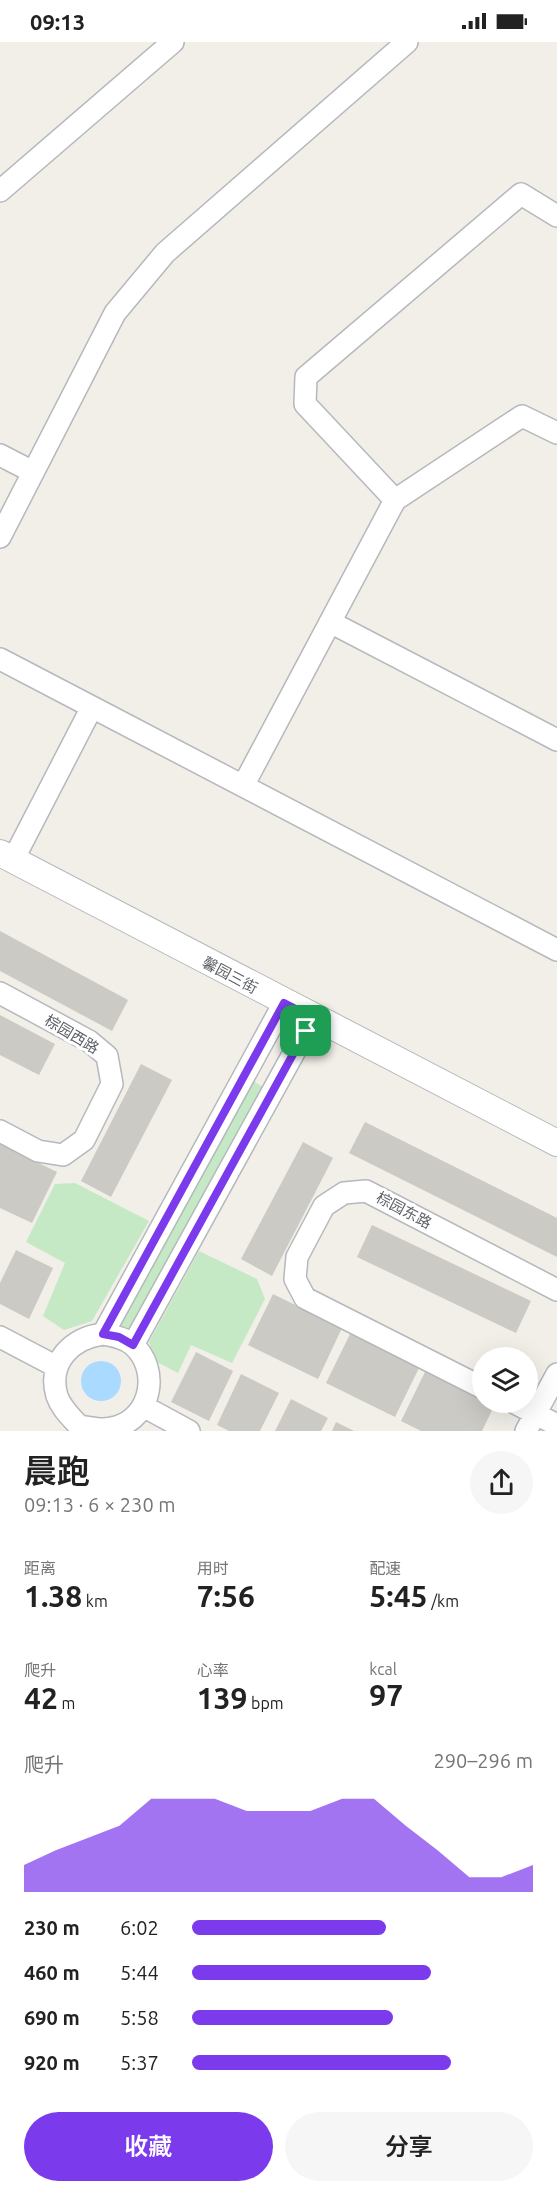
<!DOCTYPE html>
<html lang="zh">
<head>
<meta charset="utf-8">
<style>
	body { margin:0; font-family:Ubuntu,"Noto Sans SC",sans-serif; background:#f6f6f6; color:#222; height:100vh; display:flex; flex-direction:column; font-size:22px; white-space:nowrap }
	* { box-sizing:border-box; margin:0 }
	p { font-size:20px; color:#767676 }
	.icon { flex:none; width:33px; height:33px; fill:none; stroke:currentColor; stroke-width:2; stroke-linecap:round; stroke-linejoin:round }
	.map { position:relative; height:1389px; overflow:hidden }
	.details { display:flex; flex-direction:column; background:#fff; flex:1 }
	.details>* { flex:none }
	.controls { position:absolute; left:472px; top:1305px; display:grid; gap:12px }
	.controls a { display:grid; place-items:center; width:66px; height:66px; border-radius:50%; background:#fff; box-shadow:0 6px 24px #0002; font-size:30px }
	.pin { position:absolute; display:grid; place-items:center; width:51px; height:51px; color:#fff; margin:-26px; border-radius:12px; box-shadow:0 3px 9px #0006 }
	.round { display:grid; place-items:center; flex:none; width:63px; height:63px; border-radius:32px; background:#f6f6f6 }
	.summary { display:flex; align-items:center; justify-content:space-between; height:102px; padding:0 24px }
	h1 { font-size:33px; font-weight:600; line-height:45px }
	.figures { display:grid; grid-template-columns:repeat(3,1fr); gap:9px; height:102px; padding:6px 24px }
	.figures div { display:grid; align-content:center }
	.figures b { font-size:30px; font-weight:600 }
	.figures small { font-size:16px; font-weight:400 }
	.figures p { font-size:16px }
	.chart { height:168px; padding:12px 24px }
	.chart p { display:flex; justify-content:space-between }
	.chart svg { width:100%; height:108px; margin-top:6px; fill:#7c3aed; opacity:.7 }
	.action { display:flex; gap:12px; margin-top:auto; padding:12px 24px }
	.action a { flex:1; height:69px; border-radius:36px; background:#7c3aed; color:#fff; font-size:24px; font-weight:600; line-height:69px; text-align:center }
	.action a+a { background:#f6f6f6; color:#222 }
	ul { padding:0 24px; list-style:none; font-size:20px }
	li { display:grid; grid-template-columns:96px 72px 1fr; align-items:center; height:45px }
	li i { height:15px; border-radius:8px; background:#7c3aed }
	.status { display:flex; justify-content:space-between; align-items:center; height:42px; padding:0 30px; background:#fff; direction:ltr }
	.status svg { height:16px; fill:currentColor }
	.map>svg:first-child { display:block }
	.green { fill:#c5e8c5 }
	.water { fill:#aadaff }
	.building { fill:#cccac5 }
	.lines { fill:none; stroke-linecap:round; stroke-linejoin:round }
	.minor-casing { stroke:#b5b8bc; stroke-width:24 }
	.tertiary-casing { stroke:#b5b8bc; stroke-width:28 }
	.minor { stroke:#fff; stroke-width:21 }
	.tertiary { stroke:#fff; stroke-width:26 }
	.route-casing { stroke:#fff; stroke-width:12 }
	.route { stroke:#7c3aed; stroke-width:8 }
	.labels { text-anchor:middle; dominant-baseline:central; stroke-width:6; stroke-linejoin:round; paint-order:stroke }
	.street-label { font-size:15px; fill:#5f6368; stroke:#fff }
</style>
</head>
<body>
<div class="status"><b>09:13</b><svg viewBox="0 0 49 12"><path d="M0 12V9h3v3zM5 12V6h3v6zM10 12V3h3v9zM15 12V0h3v12zM26 1h20v11H26zM47 4h2v5h-2z"/></svg></div>
<div class="map">
<svg width="557" height="1389" viewBox="0 0 557 1389">
	<rect width="100%" height="100%" fill="#f1efe8"/>
	<path class="green" d="M251 1038 265 1046 126 1299 111 1293Z
		M75 1141 149 1179 92 1279 64 1288 43 1274 65 1221 26 1200 55 1142Z
		M199 1209 257 1237 265 1257 232 1321 191 1303 178 1331 155 1319 149 1300Z"/>
	<path class="water" d="M81 1339a20 20 0 1 1 40 0a20 20 0 1 1-40 0Z"/>
	<path class="building" d="M0 889 128 958 112 989 0 929Z
		M0 973 55 1002 39 1033 0 1013Z
		M141 1022 172 1038 111 1155 81 1139Z
		M365 1080 557 1176V1215L349 1111Z
		M303 1100 333 1116 272 1234 241 1217Z
		M0 1102 57 1130 32 1181 0 1166Z
		M372 1183 531 1259 516 1291 357 1215Z
		M16 1208 53 1226 29 1277 0 1262V1241Z
		M273 1252 342 1286 318 1337 248 1303Z
		M351 1290 420 1324 395 1375 326 1341Z
		M196 1310 233 1329 209 1379 171 1360Z
		M426 1328 483 1356V1360L495 1362 482 1389H421L401 1379Z
		M241 1332 279 1351 260 1389H229L217 1383Z
		M291 1357 328 1376 321 1389H275Z
		M336 1380 354 1389H332Z"/>
	<g class="lines">
		<defs>
			<path id="minor" d="M0 149 173 0
				M0 413 33 430
				M395 458 522 374 557 391
				M0 495 115 271 165 211 407 0
				M330 580 557 698
				M0 617 92 665
				M243 744 395 458 305 362 306 335 521 152 557 174
				M13 818 92 665 557 908
				M0 951 89 999 107 1014 112 1042 84 1098 63 1113 38 1109 0 1089
				M103 1292 284 961
				M103 1292C114 1294 125 1296 133 1303 160 1327 152 1375 116 1385 104 1389 92 1386 79 1384 71 1375 61 1366 57 1354 47 1320 72 1296 103 1292Z
				M0 1295 57 1325
				M133 1303 313 976
				M483 1346 305 1256 295 1237 297 1215 324 1164 344 1151 366 1149 557 1248
				M513 1360 557 1383
				M143 1364 189 1389
				M526 1389 557 1332"/>
			<path id="tertiary" d="M0 811 557 1101"/>
		</defs>
		<use href="#minor" class="minor-casing"/>
		<use href="#tertiary" class="tertiary-casing"/>
		<use href="#minor" class="minor"/>
		<use href="#tertiary" class="tertiary"/>
	</g>
	<g class="lines">
		<defs>
			<path id="route" d="M284 961 313 976 133 1303 119 1295 103 1292Z"/>
		</defs>
		<use href="#route" class="route-casing"/>
		<use href="#route" class="route"/>
	</g>
	<g class="labels">
		<g class="street-label">
			<text transform="translate(230 933) rotate(28)">馨园三街</text>
			<text transform="translate(72 992) rotate(31)">棕园西路</text>
			<text transform="translate(404 1168) rotate(28)">棕园东路</text>
		</g>
	</g>
</svg>
<div class="controls">
<a><svg class="icon" aria-label="layers" viewBox="0 0 24 24"><path d="M12 4l9 5-9 5-9-5zM3 14l9 5 9-5"/></svg></a>
</div>
<div class="pin" style="left:306px;top:989px;background:#1e9e55"><svg class="icon" aria-label="arrive" viewBox="0 0 24 24"><path d="M6 21V4h12l-3 4 3 4H6"/></svg></div>
</div>
<section class="details">
<div class="summary"><div><h1>晨跑</h1><p>09:13 · 6 × 230 m</p></div><a class="round"><svg class="icon" aria-label="share" viewBox="0 0 24 24"><path d="M12 15V3M7 8l5-5 5 5M5 13v7h14v-7"/></svg></a></div>
<div class="figures">
<div><p>距离</p><b>1.38<small> km</small></b></div>
<div><p>用时</p><b>7:56</b></div>
<div><p>配速</p><b>5:45<small> /km</small></b></div>
</div>
<div class="figures">
<div><p>爬升</p><b>42<small> m</small></b></div>
<div><p>心率</p><b>139<small> bpm</small></b></div>
<div><p>kcal</p><b>97</b></div>
</div>
<div class="chart"><p><span>爬升</span>290–296 m</p>
<svg viewBox="0 0 160 44" preserveAspectRatio="none"><path d="M0 44V33L10 27L20 22L30 17L40 6L50 6L60 6L70 11L80 11L90 11L100 6L110 6L120 17L130 27L140 38L150 38L160 33V44z"/></svg>
</div>
<ul>
<li><b>230 m</b>6:02<i style="width:57%"></i></li>
<li><b>460 m</b>5:44<i style="width:70%"></i></li>
<li><b>690 m</b>5:58<i style="width:59%"></i></li>
<li><b>920 m</b>5:37<i style="width:76%"></i></li>
</ul>
<div class="action"><a>收藏</a><a>分享</a></div>
</section>
</body>
</html>
